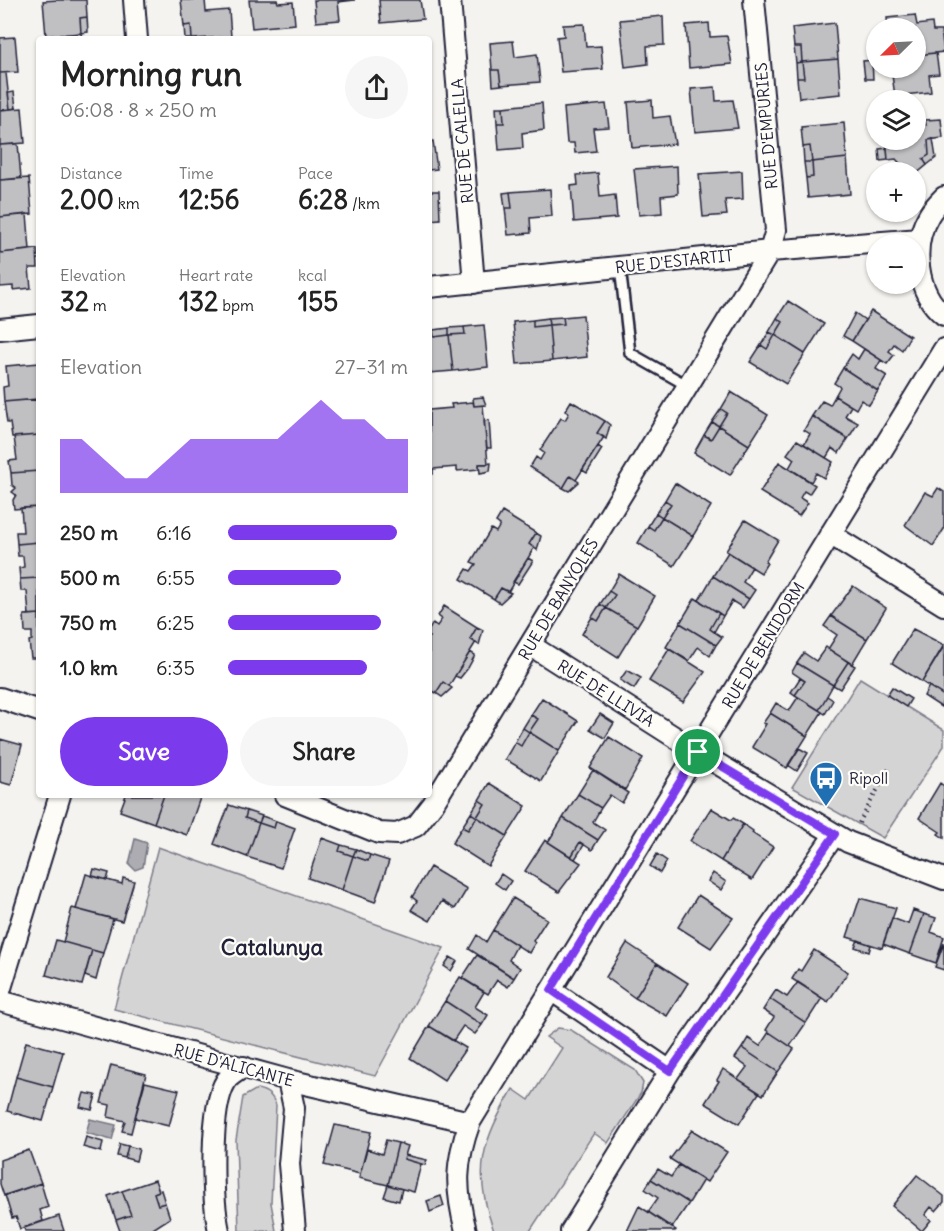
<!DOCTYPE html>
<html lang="en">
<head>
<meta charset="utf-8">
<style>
	body { margin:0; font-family:Delius,sans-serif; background:#f6f6f6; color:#222; height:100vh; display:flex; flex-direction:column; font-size:22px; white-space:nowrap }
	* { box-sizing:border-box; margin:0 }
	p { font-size:20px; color:#767676 }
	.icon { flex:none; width:33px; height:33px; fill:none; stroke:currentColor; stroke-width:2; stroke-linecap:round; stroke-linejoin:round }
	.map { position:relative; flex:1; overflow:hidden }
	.sheet { position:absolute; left:36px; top:36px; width:396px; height:762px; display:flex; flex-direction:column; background:#fff; border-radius:6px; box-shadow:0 2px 4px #0004 }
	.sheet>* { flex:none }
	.needle { width:39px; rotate:246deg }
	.tools { position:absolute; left:866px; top:18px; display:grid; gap:12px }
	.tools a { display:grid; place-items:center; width:60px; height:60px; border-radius:50%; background:#fff; box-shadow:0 2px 4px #0004; font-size:30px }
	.pin { position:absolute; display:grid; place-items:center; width:51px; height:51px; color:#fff; margin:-26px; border:3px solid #fff; border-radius:50%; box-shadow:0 2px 6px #0007 }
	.round { display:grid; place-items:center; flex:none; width:63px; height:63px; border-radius:32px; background:#f6f6f6 }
	.summary { display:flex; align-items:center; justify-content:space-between; height:102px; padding:0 24px }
	h1 { font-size:33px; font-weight:700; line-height:45px }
	.metrics { display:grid; grid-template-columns:repeat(3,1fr); gap:9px; height:102px; padding:6px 24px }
	.metrics div { display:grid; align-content:center }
	.metrics b { font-size:26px; font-weight:700 }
	.metrics small { font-size:16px; font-weight:400 }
	.metrics p { font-size:16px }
	.chart { height:168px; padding:12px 24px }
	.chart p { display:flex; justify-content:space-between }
	.chart svg { width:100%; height:108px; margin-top:6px; fill:#7c3aed; opacity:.7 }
	.primary-button { display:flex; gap:12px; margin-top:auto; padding:12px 24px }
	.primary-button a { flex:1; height:69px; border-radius:36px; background:#7c3aed; color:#fff; font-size:24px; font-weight:700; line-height:69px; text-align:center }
	.primary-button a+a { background:#f6f6f6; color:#222 }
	ul { padding:0 24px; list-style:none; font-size:20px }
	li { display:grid; grid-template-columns:96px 72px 1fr; align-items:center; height:45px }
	li i { height:15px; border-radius:8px; background:#7c3aed }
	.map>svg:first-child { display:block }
	.green { fill:#d5d4d5; stroke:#7c7b88; stroke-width:1.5 }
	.water { fill:#acacb2; stroke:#757582; stroke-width:1.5 }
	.building { fill:#c0bfc2; stroke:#22223b; stroke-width:1.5 }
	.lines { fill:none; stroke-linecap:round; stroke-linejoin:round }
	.service-casing { stroke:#22223b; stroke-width:14 }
	.minor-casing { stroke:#22223b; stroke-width:24 }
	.path { stroke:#22223b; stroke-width:4; stroke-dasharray:1.5 4.5; stroke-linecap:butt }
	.service { stroke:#fdfcf7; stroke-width:9 }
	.minor { stroke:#fdfcf7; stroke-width:20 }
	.route-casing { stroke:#fff; stroke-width:12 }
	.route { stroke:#7c3aed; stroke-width:8 }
	.labels { text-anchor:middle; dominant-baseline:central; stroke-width:4.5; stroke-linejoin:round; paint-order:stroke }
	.street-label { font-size:16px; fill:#22223b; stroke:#fdfcf7 }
	.poi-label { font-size:16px; fill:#22223b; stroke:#fdfcf7; text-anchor:start }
	.district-label { font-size:22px; font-weight:bold; fill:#22223b; stroke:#fdfcf7 }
</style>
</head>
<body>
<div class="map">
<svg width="944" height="1231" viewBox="0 0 944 1231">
	<rect width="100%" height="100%" fill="#f4f3ef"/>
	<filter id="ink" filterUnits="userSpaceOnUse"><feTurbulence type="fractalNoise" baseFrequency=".0167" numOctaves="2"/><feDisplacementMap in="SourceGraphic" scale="12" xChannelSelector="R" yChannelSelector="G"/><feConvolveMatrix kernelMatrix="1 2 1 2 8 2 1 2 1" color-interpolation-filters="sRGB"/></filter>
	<g filter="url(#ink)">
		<path class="green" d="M860 678 944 730V746L883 838 792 787Z
			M158 847 444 948 375 1076 114 1009Z
			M558 1028 571 1030 635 1070 643 1083 641 1093 608 1143 594 1133 530 1231H494C472 1171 482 1142 513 1089L529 1100 562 1048 546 1037Z
			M257 1089C267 1091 272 1095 276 1105L271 1203 276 1231H239L236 1140 243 1097Z"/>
		<path class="water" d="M135 839 147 843 143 867 135 870 129 864Z
			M90 1119 116 1125 112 1140 86 1133Z"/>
		<path class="building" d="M58 0H86L87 17 80 18 81 33 46 36 43 1Z
			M181 0H205L206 12 229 10 231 37 192 39 191 25 184 26Z
			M249 0H277L278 3 293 2 295 24 252 28Z
			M314 0H355L338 2 340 20 316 22Z
			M379 0H420L423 19 381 23Z
			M915 15 917 25 932 23 933 31H941L944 52 915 55V28H888L887 18Z
			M663 16 664 45 647 46 648 64 625 67 620 20Z
			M87 17 88 32 81 33 80 18Z
			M709 23 710 37 727 36 732 64 689 68 686 25Z
			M835 23 838 59 802 62 801 47H794L792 28Z
			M584 24 586 47 601 46 603 69 561 72 557 37 564 36 563 25Z
			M191 25 192 39H185L184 26Z
			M81 33 82 39H46V36Z
			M15 37 18 72 0 73V38Z
			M513 41 515 57 537 54 540 82 501 85 499 70H492L490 43Z
			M794 47H801L802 62 796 63Z
			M936 53 939 74 929 75 931 92 895 96 891 68H915V55Z
			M838 59 841 94 799 98 797 78H804L802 62Z
			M872 60 873 79H865L863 61Z
			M802 62 804 78H797L796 63Z
			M492 70H499L501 85 493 86Z
			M0 73H6L10 109 0 110Z
			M715 87 716 101 733 100 738 128 695 132 691 89Z
			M14 92 16 108 10 109 8 93Z
			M652 100 653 118 670 116 675 144 632 148 628 102Z
			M542 103 544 130 522 133 523 148 499 150 497 123H504L503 107Z
			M606 104 609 127 593 128 596 151 575 153 574 143H567L564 108Z
			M496 107H503L504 123H497Z
			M22 108 25 143 0 145V110Z
			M941 119 943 138 928 140 929 155 923 159 927 165 915 175V172H908L896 159 888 160 886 140H915V126L926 125 925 120Z
			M844 123 847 158 812 162 810 146 803 147 801 127Z
			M933 139 936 158 927 165 923 159 929 155 928 140Z
			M429 141H433L437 169 429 170Z
			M18 144 21 178 0 180V145Z
			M810 146 812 162H804L803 147Z
			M887 148 888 160 880 161 879 149Z
			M847 158 850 194 808 198 806 178 813 177 812 162Z
			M804 162H812L813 177 806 178Z
			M677 166 678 194 661 196 662 213 639 215 634 169Z
			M742 171 743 199 725 200 727 215 703 217 699 174Z
			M598 173 600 197 615 195 617 218 574 222 571 186 578 185 577 175Z
			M29 178 32 214 0 217V180Z
			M550 189 552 216 530 218 531 233 508 235 505 208H512L510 192Z
			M429 191H439L440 219 429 220Z
			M510 192 512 208H505L503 193Z
			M27 214 30 250 0 253V217Z
			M37 249 38 268H29L31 288 13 290V286L0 287V253Z
			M788 301 824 324 805 354 775 335 783 322 777 318Z
			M871 311 910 336 902 350 894 344 889 351 894 355 887 364 852 341Z
			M855 313 865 320 852 341 843 336Z
			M583 315 587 357 552 361 549 325 564 324 563 317Z
			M563 317 564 324 549 325 548 318Z
			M548 318 549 325 533 327V320Z
			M777 318 783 322 775 335 769 332Z
			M533 320V327L549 325 552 361 517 364 513 322Z
			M484 325 488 367 453 371 449 335 465 334 464 327Z
			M464 327 465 334 449 335V328Z
			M449 328V335L434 337 433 330Z
			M429 330H433L434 337 449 335 453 371 429 373Z
			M769 332 775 335 767 349 761 345Z
			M775 335 805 354 786 384 750 362 761 345 767 349Z
			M864 349 881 360 876 369 887 376 878 391 843 368 852 354 858 359Z
			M39 363V399L4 402 3 387 8 386 6 366Z
			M843 368 878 391 869 405 861 400 856 409 835 396 840 387 834 383Z
			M731 392 768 415 749 445 719 426 727 413 721 409Z
			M835 396 851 406 845 416 858 423 848 439 812 416 822 401 830 405Z
			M483 397 486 405 474 406 473 398Z
			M37 399 39 435 12 437 10 423H7L4 402Z
			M571 401 605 421 597 433 604 437 576 480 570 476 563 488 530 467 536 457 540 460 544 453 540 450 561 418 565 420 569 413 565 411Z
			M473 402 474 406 483 405 488 464H479V469L457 471V467L433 469V474H429V410L452 408 451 404Z
			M721 409 727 413 719 426 712 422Z
			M812 416 848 439 839 453 832 448 826 458 804 444 810 434 804 430Z
			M489 420 491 448H487L484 421Z
			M605 421 610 425 606 439 597 433Z
			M712 422 719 426 711 439 704 435Z
			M719 426 749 445 730 475 694 453 704 435 711 439Z
			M39 435V471L11 473 9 461 17 460 14 437Z
			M797 440 833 462 824 478 816 473 811 482 789 468 794 459 787 454Z
			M598 446 602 449 587 473 582 470Z
			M779 462 815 485 809 494 804 491 800 498 808 503 799 516 760 492Z
			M491 463 490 471 480 473 479 464Z
			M39 471V507L14 509 13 500 16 495 12 492 16 488 12 485 11 473Z
			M570 476 579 482 569 491 563 488Z
			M675 483 711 506 693 536 662 517 671 504 665 500Z
			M938 488 944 492V529L933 546 905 525 925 492 933 496Z
			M665 500 671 504 662 517 656 513Z
			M39 507V542L17 544 16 532H23L21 508Z
			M502 512 536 533 529 544 534 548 508 592 501 588 494 599 461 579 467 569 471 571 476 564 471 562 491 529 496 532 500 525 496 522Z
			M656 513 662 517 654 530 648 526Z
			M662 517 693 536 674 566 638 543 648 526 654 530Z
			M745 520 778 540 765 562 767 563 761 573 726 551Z
			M536 533 541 536 537 550 529 544Z
			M39 542V578L20 579 19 568 24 567 23 556H18L17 544Z
			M728 552 752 567 743 582 755 590 749 599 713 576Z
			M528 558 533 561 518 584 513 582Z
			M619 574 655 596 637 626 606 608 615 595 609 591Z
			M713 576 749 599 743 608 732 601 723 616 699 600Z
			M39 578V614L29 615 27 591H21L20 579Z
			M853 586 886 608 867 639 831 616Z
			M501 588 511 593 500 603 494 599Z
			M609 591 615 595 606 608 600 604Z
			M695 598 719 613 710 629 722 637 716 645 680 623Z
			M600 604 606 608 598 621 592 617Z
			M444 606 477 627 470 639 476 642 449 686 443 682 436 693 429 689V630L433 623 437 626 442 619 438 616Z
			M606 608 637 626 618 657 582 634 592 617 598 621Z
			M719 613 723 616 714 632 710 629Z
			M39 614V658H31L29 641 32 640V632H25L24 615Z
			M831 616 867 639 852 664 828 649 837 635 824 626Z
			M680 623 716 645 710 656 698 647 689 661 666 647Z
			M477 627 483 630 479 645 470 639Z
			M913 629 944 645 922 682 892 663Z
			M944 646V696L922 682Z
			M826 647 848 662 833 685 797 663 804 653 816 661Z
			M669 649 705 672 683 702 649 681Z
			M470 652 475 655 468 668 460 678 455 676Z
			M848 662 855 666 840 689 833 685Z
			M797 663 833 685 819 710 795 695 805 681 792 672Z
			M627 670 641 678 634 689 620 680Z
			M800 678 805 681 795 695 791 692Z
			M443 682 452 688 442 697 436 693Z
			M929 686 944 696 941 707 924 696Z
			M892 687 911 699 906 707 887 695Z
			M827 696 833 700 825 714 819 710Z
			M798 697 822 712 807 736 770 713 776 703 789 711Z
			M542 698 578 721 559 751 529 732 538 719 531 715Z
			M770 713 807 736 787 768 752 747 766 724 763 723Z
			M600 714 614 723 605 738 590 729Z
			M531 715 538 719 529 732 523 728Z
			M523 728 529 732 521 746 515 742Z
			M529 732 559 751 541 781 505 759 515 742 521 746Z
			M609 737 643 758 625 790 590 768Z
			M0 739 22 745 11 785 0 782Z
			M799 748 808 753 797 771 788 765Z
			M593 770 628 793 622 803 610 795 601 808 578 794Z
			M489 783 526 806 507 836 477 817 485 804 479 800Z
			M940 783 944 786V838L938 834 940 832 919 818Z
			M578 794 601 808 593 822 605 830 598 840 563 818Z
			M126 795H164L154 823 120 811Z
			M164 795H201L187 835 154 823Z
			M479 800 485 804 477 817 471 813Z
			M229 805 247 811 245 818 259 823 247 857 214 844Z
			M711 808 731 820 733 818 743 824 721 861 690 841Z
			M247 811 262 816 259 823 245 818Z
			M471 813 477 817 468 830 462 827Z
			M262 816 276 821 274 828 259 823Z
			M477 817 507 836 488 866 452 843 462 827 468 830Z
			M563 818 598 840 592 850 580 842 571 857 548 842Z
			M276 821 295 828 281 868 247 857 259 823 274 828Z
			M743 824 753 831 752 833 773 847 752 880 721 861Z
			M322 838 341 845 339 851 353 856 342 890 308 878Z
			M545 840 581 863 559 892 525 871Z
			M580 842 584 845 575 859 571 857Z
			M341 845 356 849 353 856 339 851Z
			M356 849 370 855 368 861 353 856Z
			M657 854 667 861 660 873 650 866Z
			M370 855 389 861 375 902 342 890 353 856 368 861Z
			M430 867 467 889 455 909 442 901 430 921 411 910 417 901 412 897Z
			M94 869 109 873 107 880 92 876Z
			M713 873 726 882 721 890 708 881Z
			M86 874 122 884 123 878 134 881 122 921 76 909Z
			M501 874 511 881 505 890 495 883Z
			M698 895 733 918 711 948 678 927Z
			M513 898 547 919 533 941 535 943 529 953 493 930Z
			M860 898 896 908 882 948 847 937Z
			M72 908 113 919 103 953 63 942Z
			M913 910 924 914 910 954 883 944 892 918 908 924Z
			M924 914 936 918 931 932 944 937 936 963 910 954Z
			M493 930 517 945 509 960 520 968 514 978 469 949 477 935 486 942Z
			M56 940 92 950 82 985 46 975Z
			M858 940 871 945 869 952 855 947Z
			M627 943 657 963 635 998 606 977Z
			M944 943V970L935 967Z
			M92 950 103 953 96 980 85 976Z
			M814 950 848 972 828 1002 792 979 798 969 801 971Z
			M477 955 514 978 508 987 497 980 488 994 462 978Z
			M450 957 457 961 451 971 444 966Z
			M657 963 688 983 667 1016 635 998Z
			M460 977 484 992 475 1007 488 1015 482 1025 445 1001Z
			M798 982 822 998 806 1023 770 999 776 990 787 997Z
			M770 999 806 1023 790 1046 766 1030 774 1017 763 1010Z
			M445 1001 482 1025 475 1034 463 1026 453 1041 429 1026Z
			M429 1026 466 1048 444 1080 410 1058Z
			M769 1032 794 1049 778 1072 742 1048 748 1038 760 1046Z
			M26 1042 63 1052 53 1087 16 1077Z
			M742 1048 778 1072 763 1095 738 1079 747 1067 735 1058Z
			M111 1065 146 1074 131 1133 122 1131 125 1121 108 1117 110 1105 101 1103Z
			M723 1069 759 1093 739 1124 705 1103 719 1081 717 1080Z
			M16 1077 53 1087 43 1121 7 1111Z
			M145 1082 179 1090 169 1126 135 1118Z
			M84 1093 96 1095 92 1110 80 1107Z
			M335 1125 371 1132 360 1174 324 1165Z
			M692 1130 727 1152 707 1182 670 1159Z
			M86 1137 103 1142 101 1152 83 1147Z
			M386 1140 398 1143 388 1185 359 1178 367 1149 382 1154Z
			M398 1143 408 1146 404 1159 421 1164 414 1192 388 1185Z
			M120 1144 128 1146 125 1158 117 1156Z
			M128 1146 139 1149 136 1161 125 1158Z
			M29 1150 41 1183 4 1196 0 1184V1160Z
			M405 1155 427 1160 425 1165 404 1159Z
			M679 1165 703 1180 689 1203 651 1179 658 1169 671 1177Z
			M917 1175 944 1196V1202L936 1211 931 1207 925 1215 931 1220 922 1231 892 1206Z
			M651 1179 689 1203 672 1228 648 1212 658 1198 645 1189Z
			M155 1180 159 1191 154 1193 158 1205 165 1203 170 1218 150 1231H120L116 1220 131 1215 122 1191Z
			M41 1183 48 1207 40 1210 43 1221 20 1229 16 1217 12 1218 5 1195Z
			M388 1185 402 1189 399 1201 384 1197Z
			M161 1190 165 1203 158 1205 154 1193Z
			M122 1191 131 1215 116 1220 108 1196Z
			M441 1196 444 1206 430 1212 427 1201Z
			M639 1206 676 1230 675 1231H627Z
			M59 1216 64 1231H25L24 1228Z"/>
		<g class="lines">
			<defs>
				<path id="service" d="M620 267 630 353 688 386"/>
				<path id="minor" d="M134 0 137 39
					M450 0 474 283
					M944 197C939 202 933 208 929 215 911 245 916 293 944 315
					M429 287 770 251 920 239
					M0 329 39 325
					M830 534 944 605
					M530 645 698 752 848 842 944 879
					M0 698 39 711
					M285 795 379 833 397 834 416 826 433 804 770 251 776 230 754 0
					M551 990 670 1071
					M0 991 60 795
					M0 1001 288 1080 470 1122
					M288 1080 294 1108 289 1164 295 1231
					M219 1231C212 1198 209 1108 226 1081 230 1075 238 1071 244 1067
					M466 1231C455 1189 455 1163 470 1122L944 349
					M571 1231 670 1071 835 834"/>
			</defs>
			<use href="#service" class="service-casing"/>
			<use href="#minor" class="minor-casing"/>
			<path class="path" d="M859 823 890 767"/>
			<use href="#service" class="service"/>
			<use href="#minor" class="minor"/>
		</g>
	</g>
	<g class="lines" filter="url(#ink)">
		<defs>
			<path id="route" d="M698 752 835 834 670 1071 551 990Z"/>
		</defs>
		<use href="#route" class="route-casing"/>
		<use href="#route" class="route"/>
	</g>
	<defs>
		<symbol id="bus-pin" viewBox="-11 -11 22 30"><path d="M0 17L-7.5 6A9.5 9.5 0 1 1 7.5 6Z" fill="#1f6fb2" stroke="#fdfcf7"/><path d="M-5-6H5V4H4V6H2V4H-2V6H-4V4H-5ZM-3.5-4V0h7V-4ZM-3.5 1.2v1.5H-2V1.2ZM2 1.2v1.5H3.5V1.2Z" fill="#fff"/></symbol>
	</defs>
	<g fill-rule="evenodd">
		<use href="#bus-pin" x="807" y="759" width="38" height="52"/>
	</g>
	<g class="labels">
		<g class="street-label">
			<text transform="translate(766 126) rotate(-95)">RUE D'EMPURIES</text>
			<text transform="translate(462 141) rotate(-95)">RUE DE CALELLA</text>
			<text transform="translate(674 261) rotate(-6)">RUE D'ESTARTIT</text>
			<text transform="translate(558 599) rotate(-59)">RUE DE BANYOLES</text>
			<text transform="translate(763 645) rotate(-59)">RUE DE BENIDORM</text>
			<text transform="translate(606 693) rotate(32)">RUE DE LLIVIA</text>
			<text transform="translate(234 1065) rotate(15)">RUE D'ALICANTE</text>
		</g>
		<g class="poi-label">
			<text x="849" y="778">Ripoll</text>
		</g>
		<g class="district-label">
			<text x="272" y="947">Catalunya</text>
		</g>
	</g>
</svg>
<div class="tools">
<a><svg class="needle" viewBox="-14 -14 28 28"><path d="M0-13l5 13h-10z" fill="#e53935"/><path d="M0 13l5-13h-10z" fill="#767676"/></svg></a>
<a><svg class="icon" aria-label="layers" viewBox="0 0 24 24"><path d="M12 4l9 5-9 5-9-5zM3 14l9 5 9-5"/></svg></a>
<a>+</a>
<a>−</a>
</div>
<div class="pin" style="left:698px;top:752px;background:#1e9e55"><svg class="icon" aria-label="arrive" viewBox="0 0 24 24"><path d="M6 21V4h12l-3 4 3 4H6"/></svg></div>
<section class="sheet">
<div class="summary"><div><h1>Morning run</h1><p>06:08 · 8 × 250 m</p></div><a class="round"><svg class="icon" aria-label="share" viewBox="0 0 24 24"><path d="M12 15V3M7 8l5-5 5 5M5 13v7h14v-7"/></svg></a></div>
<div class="metrics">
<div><p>Distance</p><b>2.00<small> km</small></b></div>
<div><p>Time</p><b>12:56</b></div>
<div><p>Pace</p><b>6:28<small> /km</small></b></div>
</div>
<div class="metrics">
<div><p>Elevation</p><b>32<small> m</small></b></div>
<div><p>Heart rate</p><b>132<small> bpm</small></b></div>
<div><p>kcal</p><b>155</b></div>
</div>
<div class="chart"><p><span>Elevation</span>27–31 m</p>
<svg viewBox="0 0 160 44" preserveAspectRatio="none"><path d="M0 44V22L10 22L20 30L30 38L40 38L50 30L60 22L70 22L80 22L90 22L100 22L110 14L120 6L130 14L140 14L150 22L160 22V44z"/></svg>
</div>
<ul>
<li><b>250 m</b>6:16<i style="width:94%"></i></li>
<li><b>500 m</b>6:55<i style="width:63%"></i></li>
<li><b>750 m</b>6:25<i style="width:85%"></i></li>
<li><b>1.0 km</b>6:35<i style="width:77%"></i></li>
</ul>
<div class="primary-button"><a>Save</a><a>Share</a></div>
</section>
</div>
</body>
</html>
